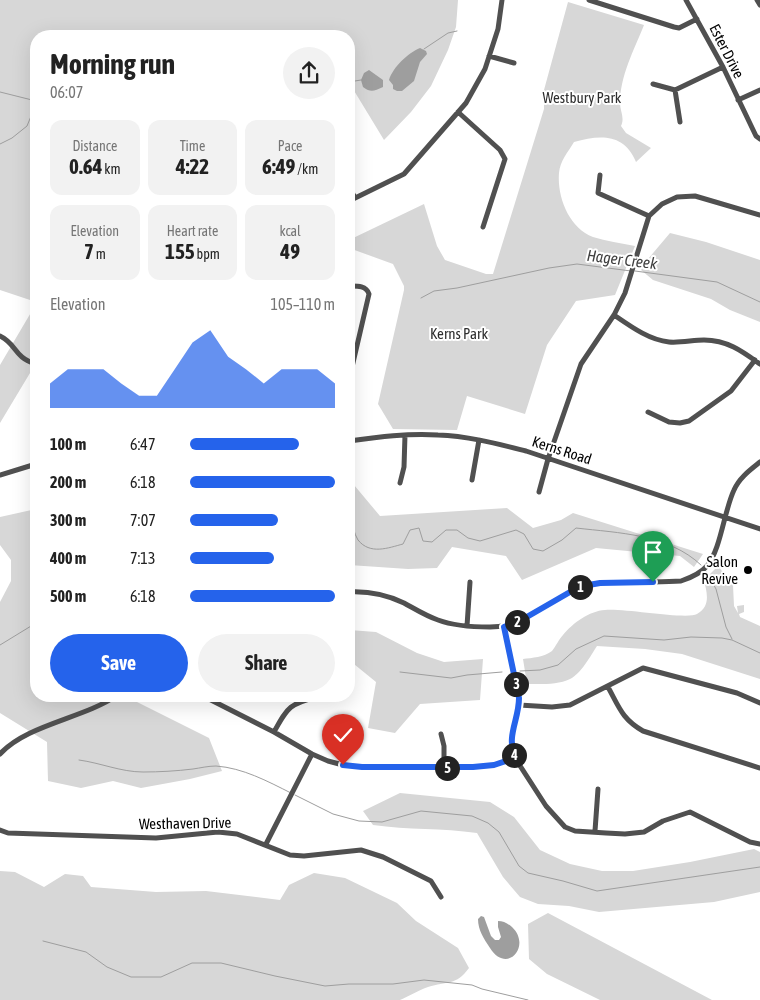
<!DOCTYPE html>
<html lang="en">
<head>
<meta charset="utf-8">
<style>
	body { margin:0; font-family:"Asap Condensed",sans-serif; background:#f2f2f2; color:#222; height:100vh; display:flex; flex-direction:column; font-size:19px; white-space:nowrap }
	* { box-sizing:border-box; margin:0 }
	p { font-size:16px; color:#767676 }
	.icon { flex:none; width:28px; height:28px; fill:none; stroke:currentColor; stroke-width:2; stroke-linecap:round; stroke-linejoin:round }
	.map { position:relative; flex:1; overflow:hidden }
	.sheet { position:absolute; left:30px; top:30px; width:325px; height:672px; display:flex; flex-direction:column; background:#fff; border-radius:20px; box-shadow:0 5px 20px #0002 }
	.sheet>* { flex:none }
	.pin { position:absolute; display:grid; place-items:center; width:42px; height:42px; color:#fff; margin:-51px -21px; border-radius:50% 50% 50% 0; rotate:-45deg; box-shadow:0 0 5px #0007 }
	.pin .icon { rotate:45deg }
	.km { position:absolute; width:25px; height:25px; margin:-12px; border-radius:50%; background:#222; color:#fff; font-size:14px; line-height:25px; text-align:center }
	.round { display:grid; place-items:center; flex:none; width:52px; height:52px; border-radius:26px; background:#f2f2f2 }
	.overview { display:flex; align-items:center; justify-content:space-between; height:85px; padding:0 20px }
	h1 { font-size:28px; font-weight:700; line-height:38px }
	.stats { display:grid; grid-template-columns:repeat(3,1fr); gap:8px; height:85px; padding:5px 20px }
	.stats div { display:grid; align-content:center; border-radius:12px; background:#f2f2f2; text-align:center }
	.stats b { font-size:21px; font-weight:700 }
	.stats small { font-size:14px; font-weight:400 }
	.stats p { font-size:14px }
	.chart { height:140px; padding:10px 20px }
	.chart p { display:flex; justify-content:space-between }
	.chart svg { width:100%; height:90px; margin-top:5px; fill:#2563eb; opacity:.7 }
	.cta { display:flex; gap:10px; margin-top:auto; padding:10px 20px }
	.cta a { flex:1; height:58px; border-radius:30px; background:#2563eb; color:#fff; font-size:20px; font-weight:700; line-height:58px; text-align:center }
	.cta a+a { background:#f2f2f2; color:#222 }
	ul { padding:0 20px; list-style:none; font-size:16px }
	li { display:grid; grid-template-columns:80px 60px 1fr; align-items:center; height:38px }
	li i { height:12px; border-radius:6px; background:#2563eb }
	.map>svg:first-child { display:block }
	.green { fill:#d7d7d7 }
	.water { fill:#9e9e9e }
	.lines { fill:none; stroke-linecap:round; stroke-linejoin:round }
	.stream { stroke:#9e9e9e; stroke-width:1 }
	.minor { stroke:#505050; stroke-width:5 }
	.route-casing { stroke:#fff; stroke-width:10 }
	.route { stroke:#2563eb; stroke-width:6 }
	.poi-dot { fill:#000; stroke:#fff; stroke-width:2 }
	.labels { text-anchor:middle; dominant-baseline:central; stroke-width:4; stroke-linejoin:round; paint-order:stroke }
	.street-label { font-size:15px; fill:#000; stroke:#fff }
	.park-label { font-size:15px; fill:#2e2e2e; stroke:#fff }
	.poi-label { font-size:15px; fill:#000; stroke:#fff; text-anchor:end }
	.water-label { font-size:16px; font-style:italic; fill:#3f3f3f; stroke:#fff }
</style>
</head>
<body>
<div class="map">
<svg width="760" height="1000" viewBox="0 0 760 1000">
	<rect width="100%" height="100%" fill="#fff"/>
	<path class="green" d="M0 0H458L456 27 448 50 431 86 411 112 384 140 353 89 349 90V36H36V302L0 290Z
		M568 2 644 25C634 50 620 76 620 103 620 111 625 118 621 126L626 133 651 148 636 162C624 133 600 135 574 142 568 152 560 161 559 173 557 197 569 228 593 237 606 241 621 243 635 246L615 295 576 301 547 345 525 414 467 396 457 430 393 429 378 404 404 290V286L393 264 349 248V240L424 204 437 246 445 260 486 274H493L544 109V90Z
		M670 233 706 242 760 260V322L730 310 711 299 653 280 641 270 648 259Z
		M36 304V363L0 423V365Z
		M349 479 380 516 507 508 533 528 561 520 573 513 703 554 694 567 680 556 596 548 522 580 506 556 452 547 437 568 408 569 349 565Z
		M36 509V696H125L209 738 222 771 190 779 141 788 113 781 81 788 48 781 47 742 0 713V602L11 581V560L0 545V517Z
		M718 566 733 585 734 606 738 613 737 606 744 605V612L739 614 740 617 760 626V679L682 654 645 649 597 646C591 655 581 674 570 679 558 685 541 684 527 684L523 659C532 658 544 657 552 651 556 646 559 639 563 635 573 623 589 611 605 610 624 608 687 620 697 614 711 606 707 593 704 580Z
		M349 630 376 632 417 653 444 662 483 659 480 700 420 704 395 733 368 728 376 682 349 660Z
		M400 793 490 802 514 817 540 850 570 864 602 871H633L690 862 754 849 760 852V892L714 902 599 912 569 906 538 904 520 897 503 877 477 833C442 828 408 830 373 825L363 811Z
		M0 871 15 872 44 887 65 874 83 876 91 887 156 892 206 891 280 900 289 885 314 873 345 878 397 903 416 921 458 948 469 968C456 986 447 981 428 987 419 990 409 996 400 1000H0Z
		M548 913 712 1000H600L547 974 529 959 528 924Z"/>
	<path class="water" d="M420 48 426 51 427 54 420 62 414 81 402 91H397L393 89V85L389 80C393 67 408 53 420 48Z
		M369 70 383 80V87C374 91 371 93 363 87L361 80 364 73Z
		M481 916 484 917 491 936 495 940H499L501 937 498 927V921C503 921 507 923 512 927 532 946 507 975 490 948 484 939 478 930 478 919Z"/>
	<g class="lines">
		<path class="stream" d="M424 49 448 33 457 31
			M349 82 361 80
			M0 92 36 101
			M0 144 12 138 27 126 36 104
			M635 271 717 282 760 302
			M421 298 434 291 457 288 549 268 577 264 631 271
			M349 517C353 524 354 534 358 540 370 555 388 548 403 544L410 530 419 528 423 541 432 542 446 530H457L468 538 480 541 516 530 524 534 533 549 543 551 562 540 576 528C619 533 668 534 701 565
			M706 571 716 589 726 627 732 639
			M0 645 36 623
			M520 671 540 670 558 665 576 649 604 636 664 640 691 637 722 638 732 640 760 653
			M400 672 451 678 467 675 502 672
			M79 760C101 763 121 772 143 772 159 772 177 771 193 769 200 768 208 766 216 766 243 768 267 781 291 793
			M295 795 333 814 359 821 382 822 421 811 472 816 488 823 499 832 519 866 528 873 563 881 597 891 760 867
			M43 941 86 952 107 967 131 977H161L192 963H221L275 976 325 986 349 984H393L424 980 472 985 482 989 528 1000"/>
		<path class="minor" d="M589 0 674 27 679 28 697 19
			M686 0 723 67 756 136 760 139
			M757 0 760 5
			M489 56 514 63
			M653 84 675 90 723 67
			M675 90 680 122
			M738 100 760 90
			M458 112 500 150 505 159 483 227
			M600 175 598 193 649 216
			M349 186 355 198
			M349 201 404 174 466 103 485 69 498 29 502 0
			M349 286C356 286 366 285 369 294L349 380
			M614 315C630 326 649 340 669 342 681 343 693 340 704 340 727 340 742 351 760 364
			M0 336C17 344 13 357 36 364
			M648 412 669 422 680 423 689 421 731 391 755 360
			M349 441C378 437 408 433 438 435 468 436 498 444 526 451L760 529
			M0 475 36 464
			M472 480 479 440
			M400 483 404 467 405 435
			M539 492 548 459 581 364 614 315 625 293 649 216 662 204 677 197 695 196 760 215
			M349 592C368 591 387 595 404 603 415 609 426 616 438 620 454 626 473 627 490 627 526 627 550 597 582 586 595 582 611 583 624 583 643 582 662 582 681 581 690 578 700 574 707 566 721 549 724 511 734 490 739 478 750 470 760 462
			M467 626 470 582
			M504 627 519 698V705L511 733V748L515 758 546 806 565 827 575 831 606 833 625 834 644 832 663 821 690 812 750 842 760 844
			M608 687C619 707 622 719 643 731L760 768
			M203 696 274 732 312 754 328 761 343 765 362 767H473L494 765 515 758
			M519 705 552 707 570 705 643 668 737 693 760 703
			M274 732C288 706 290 704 319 696
			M441 734 444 746V768
			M0 754C26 725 84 718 116 696
			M0 830 8 833 156 838 218 832 237 834 290 855 304 856 361 850 383 857 431 881 441 897
			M595 831 598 789
			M266 844 312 754"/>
	</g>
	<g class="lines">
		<defs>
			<path id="route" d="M343 765 362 767H473L494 765 515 758C506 735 519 720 519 698L504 627 525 618 570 592 583 586 600 583 653 582"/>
		</defs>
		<use href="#route" class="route-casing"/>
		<use href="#route" class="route"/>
	</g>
	<circle class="poi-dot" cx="748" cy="570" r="5"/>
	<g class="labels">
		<g class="street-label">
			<text transform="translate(727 51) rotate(63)">Ester Drive</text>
			<text transform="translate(562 450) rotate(18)">Kerns Road</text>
			<text transform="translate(185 823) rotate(-1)">Westhaven Drive</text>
		</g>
		<g class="park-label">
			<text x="582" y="97">Westbury Park</text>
			<text x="459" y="333">Kerns Park</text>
		</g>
		<g class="poi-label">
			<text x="738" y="561">Salon<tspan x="738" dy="17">Revive</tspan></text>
		</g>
		<g class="water-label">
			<text transform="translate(622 259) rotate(7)">Hager Creek</text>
		</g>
	</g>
</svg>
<div class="pin" style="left:653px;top:582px;background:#1e9e55"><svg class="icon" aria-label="arrive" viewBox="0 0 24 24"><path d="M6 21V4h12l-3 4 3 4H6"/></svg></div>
<div class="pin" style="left:343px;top:765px;background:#d93025"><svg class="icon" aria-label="check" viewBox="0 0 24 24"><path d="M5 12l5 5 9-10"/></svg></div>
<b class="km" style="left:580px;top:587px">1</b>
<b class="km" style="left:517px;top:622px">2</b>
<b class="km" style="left:516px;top:684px">3</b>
<b class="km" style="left:514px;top:755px">4</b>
<b class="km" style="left:447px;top:768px">5</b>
<section class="sheet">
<div class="overview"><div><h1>Morning run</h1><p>06:07</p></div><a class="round"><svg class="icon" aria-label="share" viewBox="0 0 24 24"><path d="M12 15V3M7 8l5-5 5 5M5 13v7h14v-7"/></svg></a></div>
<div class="stats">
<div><p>Distance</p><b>0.64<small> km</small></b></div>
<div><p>Time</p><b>4:22</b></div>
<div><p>Pace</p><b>6:49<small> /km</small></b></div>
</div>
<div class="stats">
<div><p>Elevation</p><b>7<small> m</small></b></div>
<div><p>Heart rate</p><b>155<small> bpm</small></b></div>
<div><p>kcal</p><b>49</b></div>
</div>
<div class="chart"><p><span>Elevation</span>105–110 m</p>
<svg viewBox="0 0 160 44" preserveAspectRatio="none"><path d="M0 44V32L10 25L20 25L30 25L40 32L50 38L60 38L70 25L80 12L90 6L100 19L110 25L120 32L130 25L140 25L150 25L160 32V44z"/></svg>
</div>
<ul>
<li><b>100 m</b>6:47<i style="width:75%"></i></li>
<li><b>200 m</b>6:18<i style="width:100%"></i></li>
<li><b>300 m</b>7:07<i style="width:61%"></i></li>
<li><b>400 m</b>7:13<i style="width:58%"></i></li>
<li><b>500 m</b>6:18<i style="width:100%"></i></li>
</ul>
<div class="cta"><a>Save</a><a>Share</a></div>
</section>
</div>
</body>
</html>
